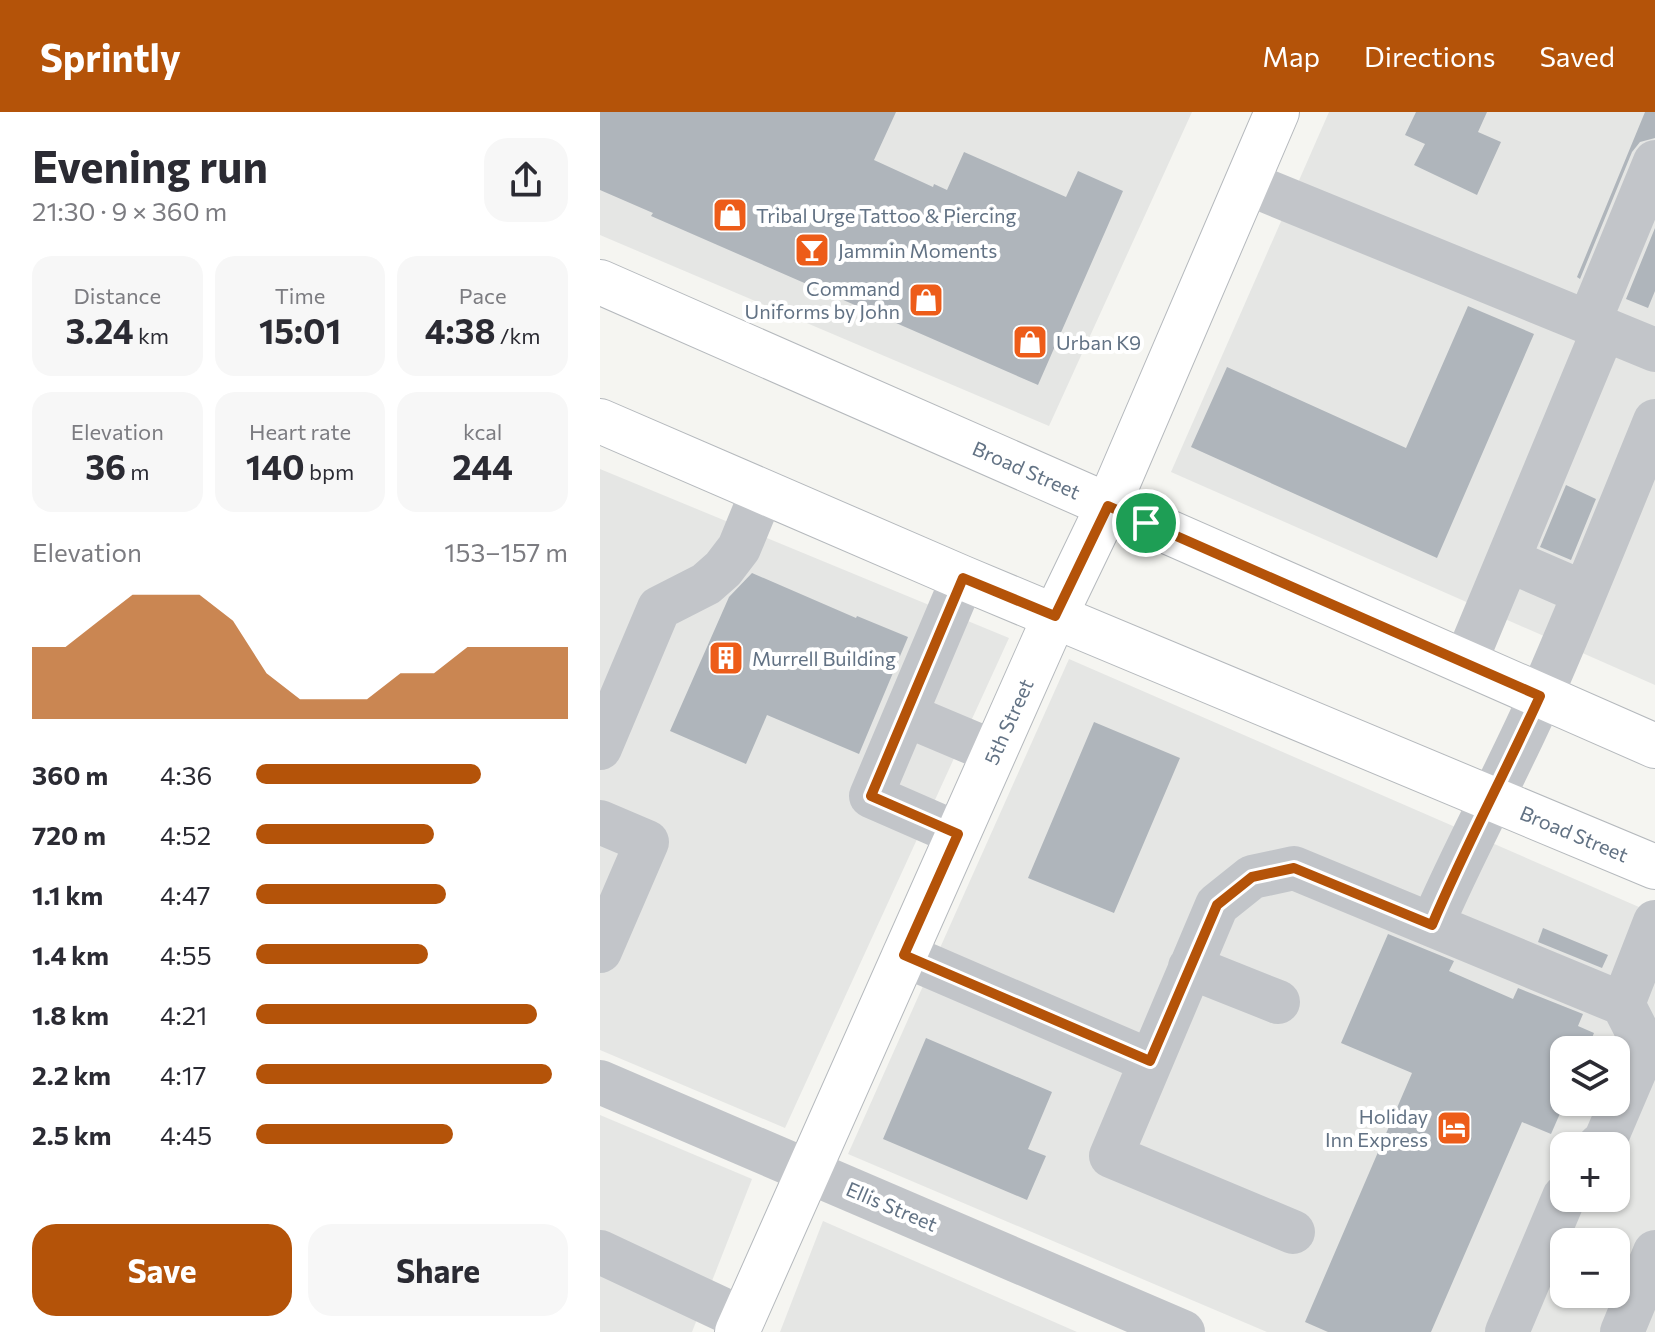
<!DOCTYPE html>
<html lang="en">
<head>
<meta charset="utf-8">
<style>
	body { margin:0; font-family:Commissioner,sans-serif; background:#f7f7f7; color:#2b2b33; height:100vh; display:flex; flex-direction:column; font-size:30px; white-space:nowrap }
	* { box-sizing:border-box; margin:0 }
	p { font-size:26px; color:#7c7c81 }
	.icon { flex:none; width:44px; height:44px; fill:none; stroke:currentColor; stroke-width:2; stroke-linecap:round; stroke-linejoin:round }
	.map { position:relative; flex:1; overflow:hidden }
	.details { display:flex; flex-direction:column; background:#fff; width:600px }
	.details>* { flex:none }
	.fabs { position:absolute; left:950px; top:924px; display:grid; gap:16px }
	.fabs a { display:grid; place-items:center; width:80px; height:80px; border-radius:16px; background:#fff; box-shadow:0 2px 6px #0004; font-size:40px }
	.pin { position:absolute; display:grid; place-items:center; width:68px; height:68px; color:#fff; margin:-34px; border:4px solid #fff; border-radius:50%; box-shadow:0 2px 8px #0007 }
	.round { display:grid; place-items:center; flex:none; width:84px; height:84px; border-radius:24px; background:#f7f7f7 }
	.summary { display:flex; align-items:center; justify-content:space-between; height:136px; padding:0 32px }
	h1 { font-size:44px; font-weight:700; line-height:60px }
	.figures { display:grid; grid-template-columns:repeat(3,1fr); gap:12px; height:136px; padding:8px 32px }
	.figures div { display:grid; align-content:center; border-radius:20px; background:#f7f7f7; text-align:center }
	.figures b { font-size:34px; font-weight:700 }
	.figures small { font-size:22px; font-weight:400 }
	.figures p { font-size:22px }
	.chart { height:224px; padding:16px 32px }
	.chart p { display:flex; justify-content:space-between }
	.chart svg { width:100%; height:144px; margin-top:8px; fill:#b45309; opacity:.7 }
	.primary-button { display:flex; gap:16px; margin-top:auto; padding:16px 32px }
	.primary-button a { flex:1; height:92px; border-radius:24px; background:#b45309; color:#fff; font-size:32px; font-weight:700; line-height:92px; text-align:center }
	.primary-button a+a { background:#f7f7f7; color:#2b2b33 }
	ul { padding:0 32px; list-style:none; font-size:26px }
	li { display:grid; grid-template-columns:128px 96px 1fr; align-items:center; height:60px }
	li i { height:20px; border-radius:10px; background:#b45309 }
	header { display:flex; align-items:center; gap:48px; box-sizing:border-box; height:112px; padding:0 40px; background:#b45309; color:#fff }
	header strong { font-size:38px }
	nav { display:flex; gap:44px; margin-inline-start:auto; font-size:28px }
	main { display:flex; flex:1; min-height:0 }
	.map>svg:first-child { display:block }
	.built { fill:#e5e6e4; fill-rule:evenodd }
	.building { fill:#afb5bb }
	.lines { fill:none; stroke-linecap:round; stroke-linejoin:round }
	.major-casing { stroke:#b5b9bd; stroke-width:46 }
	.minor { stroke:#c2c5c9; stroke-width:44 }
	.major { stroke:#fff; stroke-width:44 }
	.route-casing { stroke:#fff; stroke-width:16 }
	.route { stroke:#b45309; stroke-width:10 }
	.labels { text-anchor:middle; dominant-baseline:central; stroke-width:8; stroke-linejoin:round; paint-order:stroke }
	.poi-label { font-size:20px; fill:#627284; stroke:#fff; text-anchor:start }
	.street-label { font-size:20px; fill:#627284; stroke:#fff }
</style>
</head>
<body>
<header>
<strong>Sprintly</strong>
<nav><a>Map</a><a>Directions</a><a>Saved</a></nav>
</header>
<main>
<section class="details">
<div class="summary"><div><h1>Evening run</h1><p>21:30 · 9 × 360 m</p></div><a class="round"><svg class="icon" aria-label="share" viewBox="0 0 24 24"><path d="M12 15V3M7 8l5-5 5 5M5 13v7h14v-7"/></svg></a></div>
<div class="figures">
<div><p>Distance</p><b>3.24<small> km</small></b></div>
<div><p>Time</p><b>15:01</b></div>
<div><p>Pace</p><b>4:38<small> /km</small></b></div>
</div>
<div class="figures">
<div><p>Elevation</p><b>36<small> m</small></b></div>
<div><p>Heart rate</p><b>140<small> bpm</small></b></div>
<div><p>kcal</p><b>244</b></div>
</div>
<div class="chart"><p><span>Elevation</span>153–157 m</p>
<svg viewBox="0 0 160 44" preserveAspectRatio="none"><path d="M0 44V22L10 22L20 14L30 6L40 6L50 6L60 14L70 30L80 38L90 38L100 38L110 30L120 30L130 22L140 22L150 22L160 22V44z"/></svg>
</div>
<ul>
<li><b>360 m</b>4:36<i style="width:72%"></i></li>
<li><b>720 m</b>4:52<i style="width:57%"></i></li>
<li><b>1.1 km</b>4:47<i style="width:61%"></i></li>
<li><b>1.4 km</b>4:55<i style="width:55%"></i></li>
<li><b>1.8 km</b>4:21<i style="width:90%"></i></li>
<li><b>2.2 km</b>4:17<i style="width:95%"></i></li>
<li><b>2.5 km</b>4:45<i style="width:63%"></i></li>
</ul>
<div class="primary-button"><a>Save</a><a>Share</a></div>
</section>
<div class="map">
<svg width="1055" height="1220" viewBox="0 0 1055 1220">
	<rect width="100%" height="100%" fill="#f5f5f1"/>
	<path class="built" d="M0 0H592L449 314 0 123Z
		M729 0H1055V573L571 360Z
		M0 357 409 526 185 1016 0 938Z
		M469 547 1055 802V1220H667L248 1042ZM964 938H1016V990H964ZM964 1034H1016V1086H964ZM964 1130H1016V1182H964Z
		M0 1003 152 1067 92 1220H0Z
		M223 1109 477 1220H180Z"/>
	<path class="building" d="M0 0H296L274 48 333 75 334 72 347 78 364 40 466 85 478 59 523 79 438 273 51 104 53 101 0 78Z
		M816 0H887L878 20 901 30 877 83 814 53 825 32 805 23Z
		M1045 0H1055V26L1040 30 1032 40 980 167 977 165Z
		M1055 116V179L1048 196 1026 187Z
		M868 194 934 222 837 446 591 335 627 255 806 336Z
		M966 373 996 387 971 448 940 435Z
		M152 461 256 506 257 504 308 525 259 642 167 603 146 652 70 619 129 485Z
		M494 610 580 646 514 801 428 766Z
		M943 816 1008 843 1002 856 938 830Z
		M788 822 854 849 849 859 913 887 918 876 983 902 978 914 994 921 987 938H964L965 990 951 1022 922 1010 831 1220H728L705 1210 812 961 741 931Z
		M326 926 452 980 428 1037 446 1044 427 1088 283 1027Z"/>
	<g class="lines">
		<defs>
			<g id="major">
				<path id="s1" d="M0 170 1055 634"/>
				<path id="s2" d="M0 309 363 466 1055 755"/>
				<path id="s3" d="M137 1220 455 504 508 394 677 0"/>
			</g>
		</defs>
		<use href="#major" class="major-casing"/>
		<path class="minor" d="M647 71 1004 217
			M989 210 1055 50
			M908 448 984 481
			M865 551 1004 217 1055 238
			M306 603 394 640
			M0 636 59 496 106 472 123 457 139 436 162 380
			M0 710 47 730 0 839
			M358 722 271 684 363 466
			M832 813C865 736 906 663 940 586 980 495 1017 402 1055 309
			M304 843 550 949
			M590 855 678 890
			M1023 892 1055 810
			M0 970 583 1220
			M693 1120 511 1044 617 793 652 765 694 756 1023 892 1045 935 1005 1029 999 1034
			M0 1140 143 1207
			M907 1220 964 1085
			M1022 1220 1055 1140"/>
		<use href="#major" class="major"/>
	</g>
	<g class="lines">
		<defs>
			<path id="route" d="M508 394 940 584C905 661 865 735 832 813L694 756 652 765 617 793 550 949 304 843 358 722 271 684 363 466 455 504Z"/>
		</defs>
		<use href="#route" class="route-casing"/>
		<use href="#route" class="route"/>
	</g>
	<defs>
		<symbol id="shop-square" viewBox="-11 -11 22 22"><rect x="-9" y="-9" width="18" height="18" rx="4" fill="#ed5c19" stroke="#fff"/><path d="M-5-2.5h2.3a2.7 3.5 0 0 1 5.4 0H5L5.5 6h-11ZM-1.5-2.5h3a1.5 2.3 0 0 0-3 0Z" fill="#fff"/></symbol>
		<symbol id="bar-square" viewBox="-11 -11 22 22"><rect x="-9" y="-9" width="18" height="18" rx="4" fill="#ed5c19" stroke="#fff"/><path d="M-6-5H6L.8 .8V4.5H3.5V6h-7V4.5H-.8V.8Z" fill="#fff"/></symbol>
		<symbol id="building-square" viewBox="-11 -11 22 22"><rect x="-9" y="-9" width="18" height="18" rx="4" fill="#ed5c19" stroke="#fff"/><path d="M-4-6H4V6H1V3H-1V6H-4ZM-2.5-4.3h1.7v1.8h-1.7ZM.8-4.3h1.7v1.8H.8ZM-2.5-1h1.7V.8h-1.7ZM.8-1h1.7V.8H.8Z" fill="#fff"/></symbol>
		<symbol id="hotel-square" viewBox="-11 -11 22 22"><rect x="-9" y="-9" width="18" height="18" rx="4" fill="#ed5c19" stroke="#fff"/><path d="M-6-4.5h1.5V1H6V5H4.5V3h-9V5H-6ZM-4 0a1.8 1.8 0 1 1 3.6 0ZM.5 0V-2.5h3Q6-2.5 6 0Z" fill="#fff"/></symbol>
	</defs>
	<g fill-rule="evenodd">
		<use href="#shop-square" x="110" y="83" width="40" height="40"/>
		<use href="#bar-square" x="192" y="118" width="40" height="40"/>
		<use href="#shop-square" x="306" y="168" width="40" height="40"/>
		<use href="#shop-square" x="410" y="210" width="40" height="40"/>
		<use href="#building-square" x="106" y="526" width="40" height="40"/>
		<use href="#hotel-square" x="834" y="996" width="40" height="40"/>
	</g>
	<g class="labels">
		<g class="poi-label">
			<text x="156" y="103">Tribal Urge Tattoo &amp; Piercing</text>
			<text x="238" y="138">Jammin Moments</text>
			<text x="300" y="176" text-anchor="end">Command<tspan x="300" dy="23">Uniforms by John</tspan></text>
			<text x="456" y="230">Urban K9</text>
			<text x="152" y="546">Murrell Building</text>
			<text x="828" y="1004" text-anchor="end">Holiday<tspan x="828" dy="23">Inn Express</tspan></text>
		</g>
		<g class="street-label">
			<text stroke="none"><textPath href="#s1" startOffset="466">Broad Street</textPath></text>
			<text stroke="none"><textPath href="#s3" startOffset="668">5th Street</textPath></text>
			<text stroke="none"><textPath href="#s2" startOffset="1058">Broad Street</textPath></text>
			<text transform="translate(292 1094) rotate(23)">Ellis Street</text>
		</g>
	</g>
</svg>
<div class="fabs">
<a><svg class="icon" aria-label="layers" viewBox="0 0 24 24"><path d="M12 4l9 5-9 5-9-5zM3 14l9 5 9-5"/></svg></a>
<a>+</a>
<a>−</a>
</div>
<div class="pin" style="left:546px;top:411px;background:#1e9e55"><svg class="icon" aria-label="arrive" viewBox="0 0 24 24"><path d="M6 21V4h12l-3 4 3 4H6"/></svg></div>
</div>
</main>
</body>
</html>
